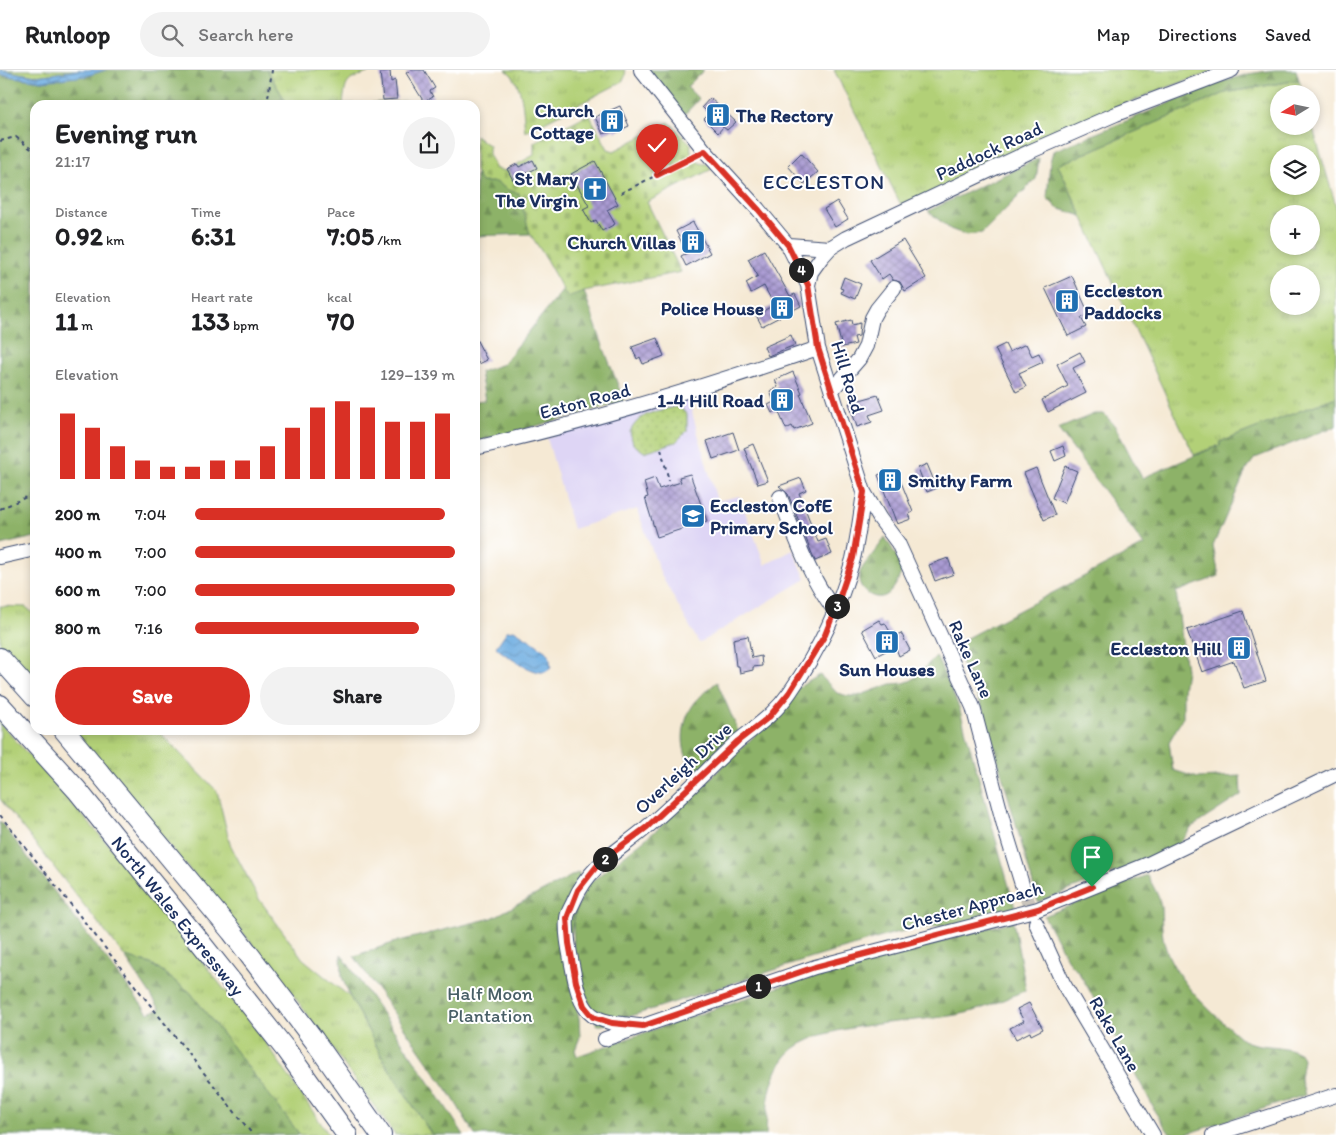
<!DOCTYPE html>
<html lang="en">
<head>
<meta charset="utf-8">
<style>
	body { margin:0; font-family:Itim,sans-serif; background:#f2f2f2; color:#202124; height:100vh; display:flex; flex-direction:column; font-size:19px; white-space:nowrap }
	* { box-sizing:border-box; margin:0 }
	p { font-size:16px; color:#757577 }
	.icon { flex:none; width:28px; height:28px; fill:none; stroke:currentColor; stroke-width:2; stroke-linecap:round; stroke-linejoin:round }
	.map { position:relative; flex:1; overflow:hidden }
	.details { position:absolute; left:30px; top:30px; width:450px; height:635px; display:flex; flex-direction:column; background:#fff; border-radius:15px; box-shadow:0 2px 8px #0003 }
	.details>* { flex:none }
	.needle { width:32px; rotate:260deg }
	.controls { position:absolute; left:1270px; top:15px; display:grid; gap:10px }
	.controls a { display:grid; place-items:center; width:50px; height:50px; border-radius:50%; background:#fff; box-shadow:0 2px 8px #0003; font-size:25px }
	.pin { position:absolute; display:grid; place-items:center; width:42px; height:42px; color:#fff; margin:-51px -21px; border-radius:50% 50% 50% 0; rotate:-45deg; box-shadow:0 0 5px #0007 }
	.pin .icon { rotate:45deg }
	.km { position:absolute; width:25px; height:25px; margin:-12px; border-radius:50%; background:#222; color:#fff; font-size:14px; line-height:25px; text-align:center }
	.round { display:grid; place-items:center; flex:none; width:52px; height:52px; border-radius:26px; background:#f2f2f2 }
	.overview { display:flex; align-items:center; justify-content:space-between; height:85px; padding:0 25px }
	h1 { font-size:28px; font-weight:700; line-height:38px }
	.metrics { display:grid; grid-template-columns:repeat(3,1fr); gap:8px; height:85px; padding:5px 25px }
	.metrics div { display:grid; align-content:center }
	.metrics b { font-size:25px; font-weight:700 }
	.metrics small { font-size:14px; font-weight:400 }
	.metrics p { font-size:14px }
	.chart { height:140px; padding:10px 25px }
	.chart p { display:flex; justify-content:space-between }
	.chart svg { width:100%; height:90px; margin-top:5px; stroke:#d93025; stroke-width:6 }
	.button { display:flex; gap:10px; margin-top:auto; padding:10px 25px }
	.button a { flex:1; height:58px; border-radius:30px; background:#d93025; color:#fff; font-size:20px; font-weight:700; line-height:58px; text-align:center }
	.button a+a { background:#f2f2f2; color:#202124 }
	ul { padding:0 25px; list-style:none; font-size:16px }
	li { display:grid; grid-template-columns:80px 60px 1fr; align-items:center; height:38px }
	li i { height:12px; border-radius:6px; background:#d93025 }
	header { display:flex; align-items:center; gap:30px; box-sizing:border-box; height:70px; padding:0 25px; background:#fff; border-bottom:1px solid #e0e0e0 }
	header strong { font-size:24px }
	nav { display:flex; gap:28px; margin-inline-start:auto; font-size:18px }
	.search { width:350px; height:45px; background:#f2f2f2; display:flex; align-items:center; gap:12px; box-sizing:border-box; padding:0 18px; border-radius:28px; color:#757577; font-size:19px }
	.map>svg:first-child { display:block }
	.built { fill:#ded5f5 }
	.grass { fill:url(#grass-tufts); stroke:#66806a; fill-rule:evenodd }
	.forest { fill:url(#forest-firs); stroke:#547063 }
	.cemetery { fill:url(#cemetery-stones); stroke:#66806a }
	.park { fill:url(#park-dots); stroke:#66806a }
	.water { fill:url(#water-waves); stroke:#446ea0 }
	.building { fill:url(#building-cross-hatch) }
	.lines { fill:none; stroke-linecap:round; stroke-linejoin:round }
	.minor-tunnel { stroke:#c9c4bc; stroke-width:14; stroke-dasharray:14 7; stroke-linecap:butt }
	.minor-casing { stroke:#3c4b70; stroke-width:16 }
	.highway-casing { stroke:#3c4b70; stroke-width:22 }
	.path { stroke:#3c4b70; stroke-width:2; stroke-dasharray:4 4; stroke-linecap:butt }
	.minor { stroke:#fff; stroke-width:14 }
	.highway { stroke:#fff; stroke-width:20 }
	.route-casing { stroke:#fff; stroke-width:10 }
	.route { stroke:#d93025; stroke-width:6 }
	.labels { text-anchor:middle; dominant-baseline:central; stroke-width:4; stroke-linejoin:round; paint-order:stroke }
	.poi-label { font-size:19px; font-weight:bold; fill:#1b2f5e; stroke:#fff; text-anchor:end }
	.street-label { font-size:19px; fill:#1b2f5e; stroke:#fff }
	.park-label { font-size:19px; fill:#485f66; stroke:#fff }
	.quarter-label { font-size:21px; letter-spacing:1px; fill:#1b2f5e; stroke:#fff }
</style>
</head>
<body>
<header>
<strong>Runloop</strong>
<div class="search"><svg class="icon" aria-label="search" viewBox="0 0 24 24"><circle cx="10" cy="10" r="6"/><path d="M15 15l6 6"/></svg>Search here</div>
<nav><a>Map</a><a>Directions</a><a>Saved</a></nav>
</header>
<div class="map">
<svg width="1336" height="1065" viewBox="0 0 1336 1065">
	<defs>
		<pattern id="grass-tufts" width="24" height="20" patternUnits="userSpaceOnUse" patternTransform="scale(1.25)"><rect width="24" height="20" fill="#b2d077"/><path d="M3 7l-1-3M5 7V3M7 7l1-3M15 17l-1-3M17 17v-4M19 17l1-3" fill="none" stroke="#98b369"/></pattern>
		<pattern id="forest-firs" width="22" height="20" patternUnits="userSpaceOnUse" patternTransform="scale(1.25)"><rect width="22" height="20" fill="#8db268"/><path d="M5 1l3.5 6h-7zM16 11l3.5 6h-7z" fill="#729159"/></pattern>
		<pattern id="cemetery-stones" width="16" height="16" patternUnits="userSpaceOnUse" patternTransform="scale(1.25)"><rect width="16" height="16" fill="#b2d077"/><path d="M2 7V4a2 2 0 0 1 4 0v3zM10 15v-3a2 2 0 0 1 4 0v3z" fill="#98b369"/></pattern>
		<pattern id="park-dots" width="8" height="8" patternUnits="userSpaceOnUse" patternTransform="scale(1.25)"><rect width="8" height="8" fill="#b2d077"/><path d="M2 2h.1M6 6h.1" fill="none" stroke="#98b369" stroke-width="1.8" stroke-linecap="round"/></pattern>
		<pattern id="water-waves" width="16" height="10" patternUnits="userSpaceOnUse" patternTransform="scale(1.25)"><rect width="16" height="10" fill="#6eade1"/><path d="M0 5q4-4 8 0t8 0" fill="none" stroke="#5a8dba"/></pattern>
		<pattern id="building-cross-hatch" width="8" height="8" patternUnits="userSpaceOnUse" patternTransform="scale(1.25)"><rect width="8" height="8" fill="#aa9bd3"/><path d="M0 0l8 8M0 8l8-8" fill="none" stroke="#8a7fae"/></pattern>
	</defs>
	<rect width="100%" height="100%" fill="#fff"/>
	<filter id="ink" filterUnits="userSpaceOnUse"><feTurbulence type="fractalNoise" baseFrequency=".02" numOctaves="2"/><feDisplacementMap in="SourceGraphic" scale="10" xChannelSelector="R" yChannelSelector="G"/><feConvolveMatrix kernelMatrix="1 2 1 2 8 2 1 2 1" color-interpolation-filters="sRGB"/></filter>
	<filter id="wash" filterUnits="userSpaceOnUse"><feTurbulence type="fractalNoise" baseFrequency=".0096" numOctaves="4" result="noise"/><feDisplacementMap in="SourceGraphic" scale="20" xChannelSelector="R" yChannelSelector="G"/><feGaussianBlur stdDeviation="1.12" result="paint"/><feColorMatrix in="noise" values="0 0 0 0 0 0 0 0 0 0 0 0 0 0 0 0 0 1.4 0 .05"/><feComposite in="paint" operator="in"/></filter>
	<g filter="url(#wash)">
		<rect width="100%" height="100%" fill="#f5e9d4"/>
		<path class="built" d="M688 328 717 431 739 426 765 495 793 480 806 509 699 573 661 505 637 439 573 459 547 368 644 339Z"/>
		<path class="grass" d="M0 0H80L36 6Z
			M267 0H369L370 2C347 11 346 8 343 34L288 35Z
			M506 0H625C626 6 625 9 620 13L525 62C523 42 524 13 506 0Z
			M834 0H1217L1154 22 1061 61 902 137Z
			M1299 10 1303 24H1279V56H1311V52L1336 136V327L1221 372 1220 375 1194 385 1058 95 1225 23ZM1279 84H1311V116H1279ZM1279 144H1311V176H1279ZM1279 204H1311V236H1279Z
			M0 536 26 537 35 545V617L0 575Z
			M0 653 122 790 261 966 329 1065H300L190 922 151 894 125 887 0 729Z
			M72 660H157L217 721 230 774 259 829 303 889 350 927 386 994 432 1065H395L281 908Z"/>
		<path class="forest" d="M106 0H267L288 35H35V467L0 475V5L42 11Z
			M649 0H704L687 17 699 29 683 46Z
			M1275 0H1296L1299 10 1225 23 1058 95 1082 146 1057 138 1047 128 1050 92 1053 81 1221 12 1248 4Z
			M1039 88 1036 109 982 163 966 165 950 159 928 141Z
			M476 101 481 112H496L508 120 519 123 530 164 475 166Z
			M563 219 567 226 584 221 603 276 624 331 522 360 475 372V331L485 330 480 302 503 294Z
			M1336 327V356L1255 388 1246 400 1213 476 1219 506 1176 522 1186 600 1183 620V647L1169 672 1173 700 1198 708 1240 706 1241 725 1192 757 1181 772 1148 790 1038 832 984 641 953 575 1144 475 1058 359 1094 344H1104L1115 356 1142 408 1220 375V372Z
			M885 467 903 497C900 506 895 521 885 526 872 532 854 516 860 502 865 492 879 478 885 467Z
			M936 586 959 637 1015 838 956 855 919 858 895 863 793 894 603 955H597L574 891 573 852 577 837 588 814 658 759 776 645 796 619 820 605 837 623 848 626H858L891 614 904 613 912 610Z
			M717 612 739 663 698 704C678 686 679 652 696 631 702 624 710 618 717 612Z
			M0 751 148 943 160 939 125 887 151 894 190 922 300 1065H0Z
			M579 802 580 813 566 889 579 948 580 967 575 980 577 986 775 918 1013 851 1026 920C1007 928 987 938 966 943 919 954 818 950 787 985 768 1007 767 1038 766 1065H475L451 1025 354 886 399 871 492 848Z
			M1147 805C1152 814 1160 827 1161 837 1162 852 1161 865 1166 879 1179 916 1215 945 1243 970 1261 979 1284 973 1301 984L1303 989 1300 1008 1305 1025 1183 1065 1170 1064 1153 1039 1154 1038 1087 916 1077 900 1070 894 1044 846Z
			M341 884 426 1007 464 1065H432L386 994 350 927 342 907Z"/>
		<path class="cemetery" d="M408 31 422 35H334L343 34Z
			M589 44 608 79 614 81 669 52 691 74C689 85 696 95 707 94L712 99 647 132 681 202 584 221 567 227 542 182 530 164 519 123 508 120 496 112H481L475 101V65L489 76V86L496 99 505 101 534 85V72Z"/>
		<path class="park" d="M679 336 687 345V361L676 372 644 382 633 374 630 362C640 341 659 341 679 336Z"/>
		<path class="water" d="M0 0 36 6 80 0H106L86 6 42 11 0 5Z
			M514 560 533 572 549 584 551 598C548 600 546 602 544 602 533 604 504 585 496 577L507 561Z"/>
		<g id="blocks">
			<path class="building" d="M411 0H424L435 18 430 21 433 27 424 32 406 3Z
				M390 1 391 12 395 10 397 29 383 30 380 2Z
				M710 28 736 52 727 60 723 57 718 63 704 49 709 44 702 37Z
				M620 36 629 56 616 62 615 59 603 64 595 47Z
				M801 83 818 102 804 114 788 96Z
				M533 90 537 98 513 110 507 99 517 94 519 97Z
				M595 91 618 134 607 140 615 154 602 161 596 150 591 153 583 139 589 136 571 104Z
				M837 131 848 149 835 157 824 139Z
				M693 152 710 183 686 196 681 186 687 183 676 161Z
				M903 170 926 208 905 221 900 212 893 210 889 204 882 209 870 190Z
				M764 180 790 226 795 224 801 236 762 256 756 245 774 235 764 216 751 223 746 213 758 206 748 189Z
				M1072 206 1089 244 1081 248 1086 257 1068 266 1045 218Z
				M844 207 861 214 855 229 841 223 843 219 840 218Z
				M851 250 852 255 860 253 859 266 854 267 856 274 842 277 836 254Z
				M791 265 795 275 768 286 764 277Z
				M475 267 487 290 479 294 475 286Z
				M657 268 664 286 643 294 640 287 637 289 632 277Z
				M1005 274 1009 282 1026 274 1032 286 1039 283 1043 292 1019 303 1026 317 1016 322 995 279Z
				M1080 282 1085 292 1073 298 1086 323 1048 342 1042 330 1068 316 1057 294Z
				M793 302 802 323 800 324 812 353 794 360 792 356 786 359 778 340 772 343 768 335 774 332 770 321 778 317 775 310Z
				M878 325 884 340 869 345 872 352 857 357 849 333Z
				M733 362 739 380 713 389 707 371Z
				M753 374 768 411 758 414 744 378Z
				M1063 376 1066 386 1055 391 1051 381Z
				M927 394 937 418 927 422 918 398Z
				M1065 396 1077 401 1064 433 1052 428Z
				M1036 398 1055 445 1044 450 1024 403Z
				M888 401 890 405 897 402 913 442 909 444 911 449 897 454 878 405Z
				M690 404 707 451 657 467 645 428 648 427 644 412 655 408 659 419 681 412 679 407Z
				M801 408 806 420 799 423 818 472 826 469 832 484 815 491 788 424 779 416Z
				M948 488 954 504 935 511 929 495Z
				M1243 541 1266 611 1244 618 1234 591 1202 602 1187 560Z
				M879 550 882 554 885 553 893 567 901 563 910 580 899 586 895 576 876 586 862 560Z
				M748 566 752 588 761 586 762 596 753 597V600L740 603 739 596H736L733 569Z
				M1029 933 1043 959 1031 965 1030 962 1016 969 1010 958 1024 951 1017 939Z"/>
		</g>
	</g>
	<g filter="url(#ink)">
		<use href="#blocks" fill-opacity="0" stroke="#3c4b70" stroke-width="1"/>
		<g class="lines">
			<path class="minor-tunnel" d="M1024 821 1035 850"/>
			<defs>
				<path id="minor" d="M641 0 705 81 758 139 788 175 808 215
					M788 175 830 178
					M832 320 859 289 866 276 872 248 877 239 894 218
					M475 378C592 351 705 317 818 278
					M780 427C796 469 808 504 835 541
					M0 487 35 479
					M1024 821 1005 759 973 637 898 473 880 449 864 422 818 278 808 215 811 202 821 188 830 178 846 168 1029 82 1116 44 1232 0
					M1036 853 1063 913 1153 1065
					M639 956C597 951 583 952 574 905 571 888 565 865 567 848 567 843 572 836 574 831 590 794 619 781 647 757 680 730 707 699 738 671 758 655 775 644 790 622 818 582 840 537 853 489 858 467 861 444 864 422
					M605 969 815 897 1038 839 1146 795 1336 704
					M1213 1065 1336 1025"/>
				<path id="highway" d="M0 588 35 627
					M0 635 77 720 200 872 286 980 347 1065
					M64 660 232 862 314 970 381 1065"/>
			</defs>
			<use href="#minor" class="minor-casing"/>
			<use href="#highway" class="highway-casing"/>
			<path class="path" d="M267 35 272 0
				M0 71 16 67 35 82
				M621 123 693 87
				M661 379 669 411
				M0 439 35 423
				M0 745 253 1065"/>
			<use href="#minor" class="minor"/>
			<use href="#highway" class="highway"/>
		</g>
	</g>
	<g class="lines" filter="url(#ink)">
		<defs>
			<path id="route" d="M657 105 705 81 758 139 788 175 808 215 818 278 864 422 853 488 838 532 825 565 789 623 769 647 738 671 647 757 600 792 578 820 567 848 569 873 576 912 584 936 593 947 612 953 643 956 815 897 1038 839 1092 817"/>
		</defs>
		<use href="#route" class="route-casing"/>
		<use href="#route" class="route"/>
	</g>
	<defs>
		<symbol id="building-square" viewBox="-11 -11 22 22"><rect x="-9" y="-9" width="18" height="18" rx="4" fill="#1f6fb2" stroke="#fff"/><path d="M-4-6H4V6H1V3H-1V6H-4ZM-2.5-4.3h1.7v1.8h-1.7ZM.8-4.3h1.7v1.8H.8ZM-2.5-1h1.7V.8h-1.7ZM.8-1h1.7V.8H.8Z" fill="#fff"/></symbol>
		<symbol id="church-square" viewBox="-11 -11 22 22"><rect x="-9" y="-9" width="18" height="18" rx="4" fill="#1f6fb2" stroke="#fff"/><path d="M-1.2-6h2.4v3.5h3.3v2.4h-3.3V6h-2.4V-.1h-3.3v-2.4h3.3Z" fill="#fff"/></symbol>
		<symbol id="school-square" viewBox="-11 -11 22 22"><rect x="-9" y="-9" width="18" height="18" rx="4" fill="#1f6fb2" stroke="#fff"/><path d="M0-5L7-2L0 1L-7-2ZM-4 1L0 2.5L4 1V4Q0 6-4 4Z" fill="#fff"/></symbol>
	</defs>
	<g fill-rule="evenodd">
		<use href="#building-square" x="704" y="31" width="28" height="28"/>
		<use href="#building-square" x="598" y="37" width="28" height="28"/>
		<use href="#church-square" x="581" y="105" width="28" height="28"/>
		<use href="#building-square" x="679" y="158" width="28" height="28"/>
		<use href="#building-square" x="1053" y="217" width="28" height="28"/>
		<use href="#building-square" x="768" y="224" width="28" height="28"/>
		<use href="#building-square" x="768" y="316" width="28" height="28"/>
		<use href="#building-square" x="876" y="396" width="28" height="28"/>
		<use href="#school-square" x="679" y="432" width="28" height="28"/>
		<use href="#building-square" x="873" y="558" width="28" height="28"/>
		<use href="#building-square" x="1225" y="564" width="28" height="28"/>
	</g>
	<g class="labels">
		<g class="poi-label">
			<text x="594" y="40">Church<tspan x="594" dy="22">Cottage</tspan></text>
			<text x="736" y="45" text-anchor="start">The Rectory</text>
			<text x="578" y="108">St Mary<tspan x="578" dy="22">The Virgin</tspan></text>
			<text x="676" y="172">Church Villas</text>
			<text x="1084" y="220" text-anchor="start">Eccleston<tspan x="1084" dy="22">Paddocks</tspan></text>
			<text x="764" y="238">Police House</text>
			<text x="764" y="330">1-4 Hill Road</text>
			<text x="908" y="410" text-anchor="start">Smithy Farm</text>
			<text x="710" y="435" text-anchor="start">Eccleston CofE<tspan x="710" dy="22">Primary School</tspan></text>
			<text x="1222" y="578">Eccleston Hill</text>
			<text x="887" y="599" text-anchor="middle">Sun Houses</text>
		</g>
		<g class="street-label">
			<text transform="translate(989 81) rotate(-25)">Paddock Road</text>
			<text transform="translate(848 307) rotate(73)">Hill Road</text>
			<text transform="translate(585 331) rotate(-15)">Eaton Road</text>
			<text transform="translate(971 589) rotate(66)">Rake Lane</text>
			<text transform="translate(683 698) rotate(-43)">Overleigh Drive</text>
			<text transform="translate(972 836) rotate(-15)">Chester Approach</text>
			<text transform="translate(178 846) rotate(51)">North Wales Expressway</text>
			<text transform="translate(1115 964) rotate(60)">Rake Lane</text>
		</g>
		<g class="park-label">
			<text x="490" y="923">Half Moon<tspan x="490" dy="22">Plantation</tspan></text>
		</g>
		<g class="quarter-label">
			<text x="824" y="111">ECCLESTON</text>
		</g>
	</g>
</svg>
<div class="controls">
<a><svg class="needle" viewBox="-14 -14 28 28"><path d="M0-13l5 13h-10z" fill="#e53935"/><path d="M0 13l5-13h-10z" fill="#757577"/></svg></a>
<a><svg class="icon" aria-label="layers" viewBox="0 0 24 24"><path d="M12 4l9 5-9 5-9-5zM3 14l9 5 9-5"/></svg></a>
<a>+</a>
<a>−</a>
</div>
<div class="pin" style="left:1092px;top:817px;background:#1e9e55"><svg class="icon" aria-label="arrive" viewBox="0 0 24 24"><path d="M6 21V4h12l-3 4 3 4H6"/></svg></div>
<div class="pin" style="left:657px;top:105px;background:#d93025"><svg class="icon" aria-label="check" viewBox="0 0 24 24"><path d="M5 12l5 5 9-10"/></svg></div>
<b class="km" style="left:758px;top:916px">1</b>
<b class="km" style="left:605px;top:789px">2</b>
<b class="km" style="left:837px;top:536px">3</b>
<b class="km" style="left:801px;top:200px">4</b>
<section class="details">
<div class="overview"><div><h1>Evening run</h1><p>21:17</p></div><a class="round"><svg class="icon" aria-label="share" viewBox="0 0 24 24"><path d="M12 15V3M7 8l5-5 5 5M5 13v7h14v-7"/></svg></a></div>
<div class="metrics">
<div><p>Distance</p><b>0.92<small> km</small></b></div>
<div><p>Time</p><b>6:31</b></div>
<div><p>Pace</p><b>7:05<small> /km</small></b></div>
</div>
<div class="metrics">
<div><p>Elevation</p><b>11<small> m</small></b></div>
<div><p>Heart rate</p><b>133<small> bpm</small></b></div>
<div><p>kcal</p><b>70</b></div>
</div>
<div class="chart"><p><span>Elevation</span>129–139 m</p>
<svg viewBox="0 0 160 44" preserveAspectRatio="none"><path d="M5 44V12M15 44V19M25 44V28M35 44V35M45 44V38M55 44V38M65 44V35M75 44V35M85 44V28M95 44V19M105 44V9M115 44V6M125 44V9M135 44V16M145 44V16M155 44V12"/></svg>
</div>
<ul>
<li><b>200 m</b>7:04<i style="width:96%"></i></li>
<li><b>400 m</b>7:00<i style="width:100%"></i></li>
<li><b>600 m</b>7:00<i style="width:100%"></i></li>
<li><b>800 m</b>7:16<i style="width:86%"></i></li>
</ul>
<div class="button"><a>Save</a><a>Share</a></div>
</section>
</div>
</body>
</html>
